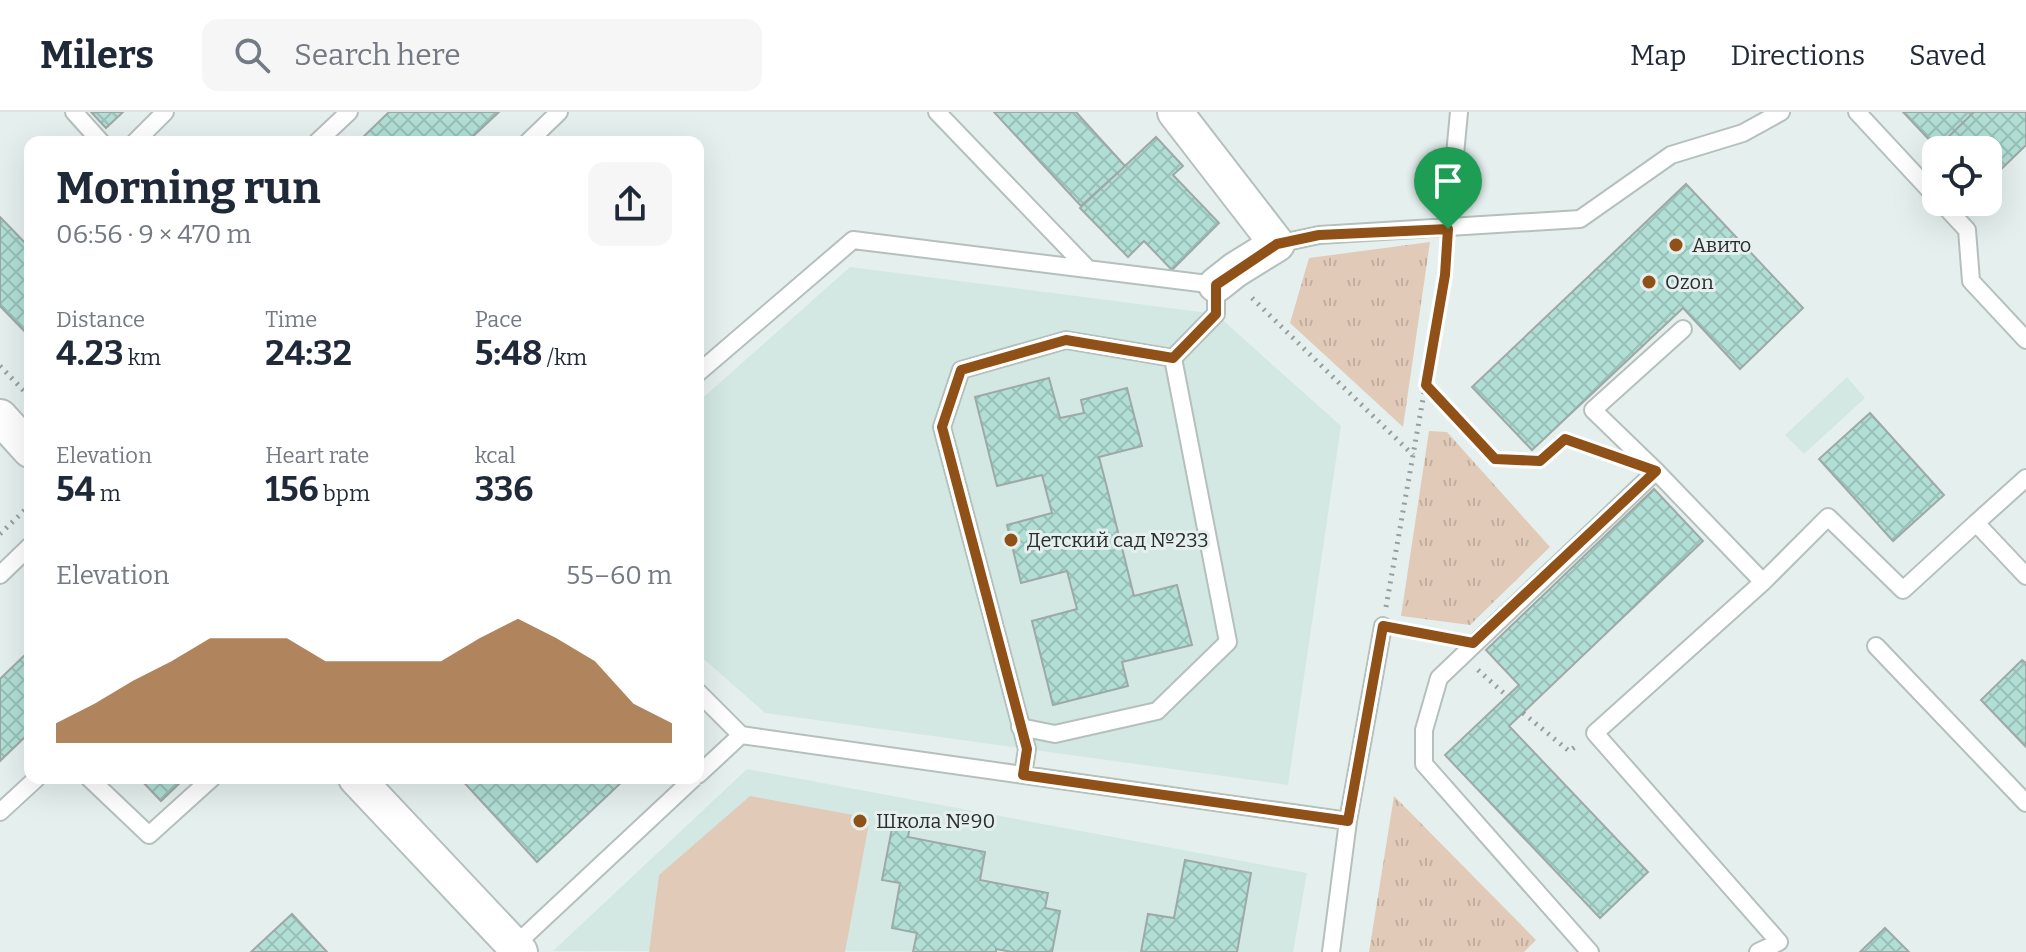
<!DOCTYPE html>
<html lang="en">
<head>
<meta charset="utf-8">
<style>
	body { margin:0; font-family:Bitter,serif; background:#f6f6f7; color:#1f2937; height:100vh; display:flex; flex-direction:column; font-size:30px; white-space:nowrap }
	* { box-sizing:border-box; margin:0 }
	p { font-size:26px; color:#747a83 }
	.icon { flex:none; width:44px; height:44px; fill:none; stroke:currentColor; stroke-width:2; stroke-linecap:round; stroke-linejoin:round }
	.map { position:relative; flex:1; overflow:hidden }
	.side { position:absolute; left:24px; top:24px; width:680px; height:648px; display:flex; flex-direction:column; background:#fff; border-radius:16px; box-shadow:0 8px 32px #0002 }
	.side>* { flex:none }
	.buttons { position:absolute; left:1922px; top:24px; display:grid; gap:16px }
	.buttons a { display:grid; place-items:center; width:80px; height:80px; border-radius:16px; background:#fff; box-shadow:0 8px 32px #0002; font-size:40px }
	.pin { position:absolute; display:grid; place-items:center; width:68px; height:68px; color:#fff; margin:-82px -34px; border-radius:50% 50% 50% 0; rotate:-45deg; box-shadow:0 0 8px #0007 }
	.pin .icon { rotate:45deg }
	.round { display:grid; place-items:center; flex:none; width:84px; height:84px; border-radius:16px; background:#f6f6f7 }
	.head { display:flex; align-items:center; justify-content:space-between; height:136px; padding:0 32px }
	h1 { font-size:44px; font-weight:700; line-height:60px }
	.figures { display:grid; grid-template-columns:repeat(3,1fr); gap:12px; height:136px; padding:8px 32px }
	.figures div { display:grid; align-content:center }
	.figures b { font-size:34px; font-weight:700 }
	.figures small { font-size:22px; font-weight:400 }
	.figures p { font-size:22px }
	.chart { height:224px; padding:16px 32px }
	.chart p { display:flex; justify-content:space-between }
	.chart svg { width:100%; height:144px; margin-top:8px; fill:#905118; opacity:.7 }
	header { display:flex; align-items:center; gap:48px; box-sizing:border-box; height:112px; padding:0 40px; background:#fff; border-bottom:2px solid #e0e1e3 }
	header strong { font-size:38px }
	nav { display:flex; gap:44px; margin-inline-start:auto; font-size:28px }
	.search { width:560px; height:72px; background:#f6f6f7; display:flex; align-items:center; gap:20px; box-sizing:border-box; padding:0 28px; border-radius:16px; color:#747a83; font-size:30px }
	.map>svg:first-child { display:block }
	.built { fill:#d3e8e3 }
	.grass { fill:url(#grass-tufts) }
	.pitch { fill:#e2cab9 }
	.building { fill:url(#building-cross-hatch); stroke:#9ea9a6; stroke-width:2 }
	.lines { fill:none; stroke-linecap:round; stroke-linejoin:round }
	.service-casing { stroke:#b5c0bd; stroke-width:20 }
	.minor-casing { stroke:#b5c0bd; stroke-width:38 }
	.path { stroke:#979f9d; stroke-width:5; stroke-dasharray:2 6; stroke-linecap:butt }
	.service { stroke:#fff; stroke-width:16 }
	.minor { stroke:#fff; stroke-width:34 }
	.route-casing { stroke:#fff; stroke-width:16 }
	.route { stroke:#905118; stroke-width:10 }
	.poi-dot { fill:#905118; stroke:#e5f0ee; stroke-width:3 }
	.labels { text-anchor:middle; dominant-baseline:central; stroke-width:6; stroke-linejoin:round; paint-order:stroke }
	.poi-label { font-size:20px; fill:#2a2e2d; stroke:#e5f0ee; text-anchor:start }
</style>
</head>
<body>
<header>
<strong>Milers</strong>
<div class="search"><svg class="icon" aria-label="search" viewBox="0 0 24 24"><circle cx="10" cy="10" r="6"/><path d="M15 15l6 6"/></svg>Search here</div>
<nav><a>Map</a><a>Directions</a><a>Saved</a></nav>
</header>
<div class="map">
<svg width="2026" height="840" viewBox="0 0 2026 840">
	<defs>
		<pattern id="grass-tufts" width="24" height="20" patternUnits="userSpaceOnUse" patternTransform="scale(2)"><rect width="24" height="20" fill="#e2cab9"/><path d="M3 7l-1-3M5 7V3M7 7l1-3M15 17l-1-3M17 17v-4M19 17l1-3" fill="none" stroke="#c2ae9f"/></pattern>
		<pattern id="building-cross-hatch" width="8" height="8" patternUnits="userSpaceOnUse" patternTransform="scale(2)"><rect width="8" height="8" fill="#b1dfd6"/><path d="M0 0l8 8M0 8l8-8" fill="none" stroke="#98c0b8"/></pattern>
	</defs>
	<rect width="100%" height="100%" fill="#e5f0ee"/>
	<path class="built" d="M850 155 1216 202 1341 314 1288 673 765 601 698 542V290Z
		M1847 265 1865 286 1804 342 1785 323Z
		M747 657 1307 761 1293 840 553 839Z"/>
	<path class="grass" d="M1430 130 1403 315 1290 211 1309 146Z
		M1429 319 1447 320 1550 435 1470 513 1401 504Z
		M1394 684 1536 828 1524 840H1369Z"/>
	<path class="pitch" d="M750 684 870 706 845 840H649L659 763Z"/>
	<path class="building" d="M91 0H123L106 16Z
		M389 0H499L467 30H358Z
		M994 0H1076L1125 54 1081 94Z
		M1903 0H1974L1937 36Z
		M1974 0H2026V33L1988 70V38H1940L1937 36Z
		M1156 25 1183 54 1173 63 1219 111 1172 158 1144 129 1128 145 1080 96Z
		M1686 72 1803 196 1740 257 1683 196 1532 338 1472 275Z
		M0 105 30 136V225L0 194Z
		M1049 266 1060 306 1084 301 1081 288 1127 276 1142 334 1099 345 1105 368 1134 484 1177 473 1192 533 1122 550 1128 574 1053 593 1032 509 1077 497 1067 459 1021 471 1007 413 1052 401 1042 363 997 374 975 285Z
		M1870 301 1944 383 1893 429 1819 347Z
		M1654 377 1703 429 1509 614 1648 760 1600 806 1445 643 1519 573 1486 538Z
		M30 538V620L0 649V567Z
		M2022 548 2026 551V635L1981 588Z
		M139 666H185L161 689Z
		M460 666H626L537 750Z
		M893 711 910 714 908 725 985 740 980 768 1048 781 1045 796 1060 799 1052 840H1012L996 837V840H913L917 821 892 816 900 771 882 768Z
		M1185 748 1251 761 1237 840H1141L1148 802 1174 806Z
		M292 802 327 840H251Z
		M1885 816 1909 840H1860Z"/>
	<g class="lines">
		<defs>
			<path id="service" d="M74 0 101 30
				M937 0 1088 157
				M1857 0 1936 85
				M135 30 165 0
				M317 30 349 0
				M528 30 559 0
				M1941 90 1967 118 1971 169 2026 228
				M1448 117 1459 0
				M1277 132 1319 123 1580 107 1671 43 1743 21 1781 0
				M698 261 853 128 1216 173V202L1173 246 1066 228 961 258 942 315 1027 637 1023 663
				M1656 359 1593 298 1683 217
				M1976 411 2026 366
				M0 463 30 434
				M1876 534 2026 691
				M698 580 741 623
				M1020 615 1055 622 1157 599 1228 530 1173 246
				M698 663 741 623 1348 709
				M89 666 149 723 212 666
				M0 700 37 666
				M512 836 694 666
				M1331 840 1348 709 1383 514
				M1590 840 1424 652V618L1439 566 1656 359 1763 470
				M1758 840 1779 830 1595 621 1763 470 1828 405 1903 478 1976 411 2026 464"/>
			<path id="minor" d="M1175 0 1277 132 1235 158 1216 173
				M0 305 30 338
				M356 666 520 840"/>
		</defs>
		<use href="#service" class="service-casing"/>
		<use href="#minor" class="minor-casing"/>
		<path class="path" d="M1252 186 1413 343
			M0 254 24 279
			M1426 274 1495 347 1540 349 1565 327 1598 339
			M0 422 30 393
			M1386 495 1445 163 1447 138
			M1404 518 1446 526
			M1478 558 1507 584
			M1523 601 1569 639 1578 633"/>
		<use href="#service" class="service"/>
		<use href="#minor" class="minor"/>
	</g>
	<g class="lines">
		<defs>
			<path id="route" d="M1448 117 1445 163 1426 273 1495 347 1540 349 1565 327 1656 359 1473 531 1383 514 1348 709 1023 663 1027 637 942 315 961 258 1066 228 1173 246 1216 202V173L1277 132 1319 123Z"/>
		</defs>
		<use href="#route" class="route-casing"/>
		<use href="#route" class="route"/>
	</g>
	<g class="poi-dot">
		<circle cx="1676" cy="133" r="8"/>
		<circle cx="1649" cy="170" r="8"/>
		<circle cx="1011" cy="428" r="8"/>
		<circle cx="860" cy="709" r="8"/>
	</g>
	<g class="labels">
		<g class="poi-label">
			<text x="1692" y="133">Авито</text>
			<text x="1665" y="170">Ozon</text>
			<text x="1027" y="428">Детский сад №233</text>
			<text x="876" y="709">Школа №90</text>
		</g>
	</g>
</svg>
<div class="buttons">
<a><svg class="icon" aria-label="locate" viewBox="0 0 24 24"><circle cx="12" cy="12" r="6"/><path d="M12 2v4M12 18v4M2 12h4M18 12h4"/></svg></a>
</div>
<div class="pin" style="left:1448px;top:117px;background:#1e9e55"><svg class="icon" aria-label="arrive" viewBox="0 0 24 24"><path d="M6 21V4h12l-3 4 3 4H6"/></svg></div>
<section class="side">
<div class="head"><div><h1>Morning run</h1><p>06:56 · 9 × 470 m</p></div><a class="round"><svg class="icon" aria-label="share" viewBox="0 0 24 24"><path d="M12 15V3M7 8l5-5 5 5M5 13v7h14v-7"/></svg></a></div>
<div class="figures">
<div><p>Distance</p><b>4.23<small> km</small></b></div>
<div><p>Time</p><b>24:32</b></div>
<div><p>Pace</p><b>5:48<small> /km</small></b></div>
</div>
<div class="figures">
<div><p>Elevation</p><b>54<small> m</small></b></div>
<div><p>Heart rate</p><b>156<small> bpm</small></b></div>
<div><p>kcal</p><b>336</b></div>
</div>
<div class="chart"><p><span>Elevation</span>55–60 m</p>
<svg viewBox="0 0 160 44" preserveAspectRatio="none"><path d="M0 44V38L10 32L20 25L30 19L40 12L50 12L60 12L70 19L80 19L90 19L100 19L110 12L120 6L130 12L140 19L150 32L160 38V44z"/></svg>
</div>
</section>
</div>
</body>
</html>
